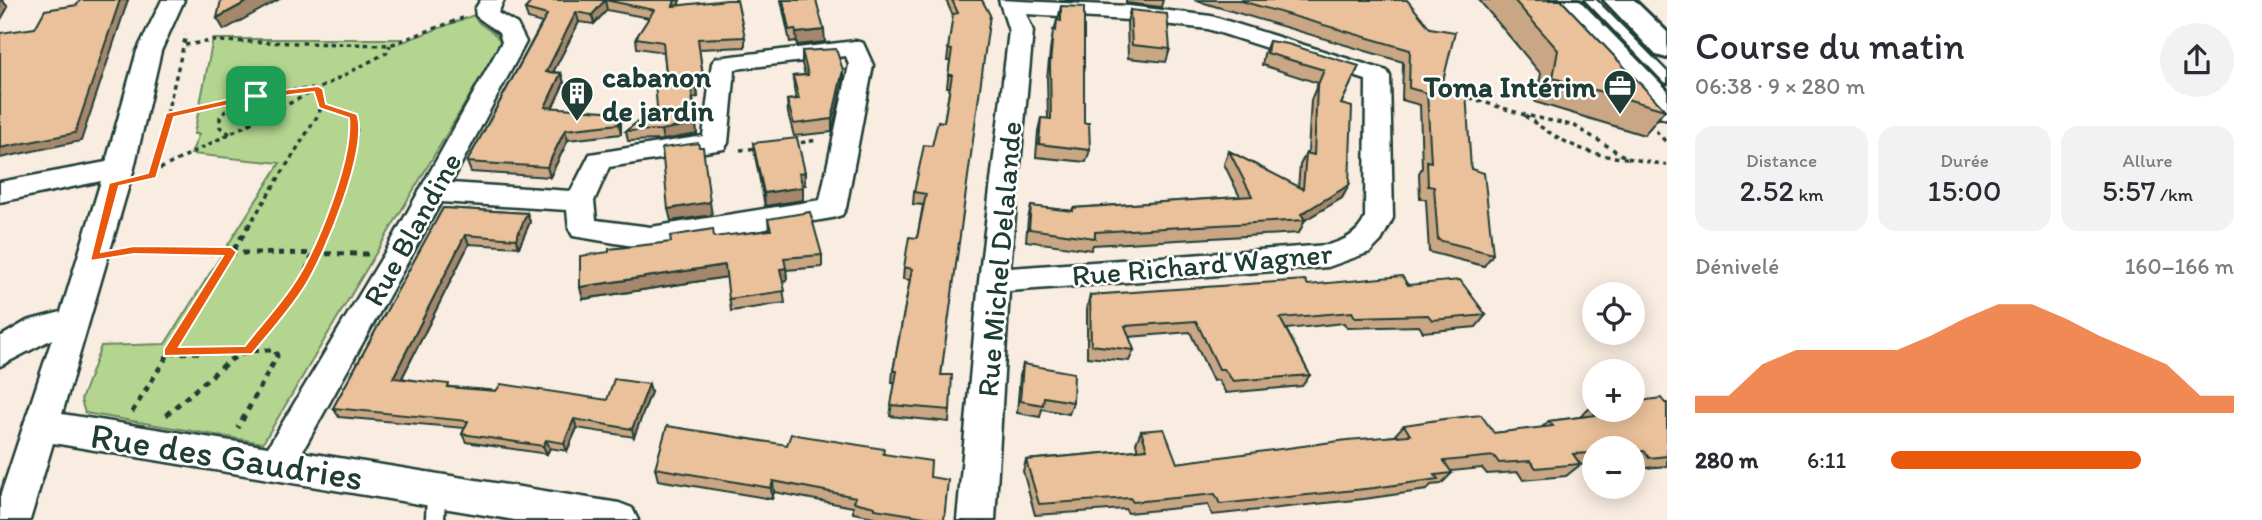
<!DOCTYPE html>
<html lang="fr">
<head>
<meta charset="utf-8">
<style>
	body { margin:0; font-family:Itim,sans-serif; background:#f2f2f3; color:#2b2b33; height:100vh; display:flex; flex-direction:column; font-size:26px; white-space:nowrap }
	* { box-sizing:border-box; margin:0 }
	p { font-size:23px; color:#7c7c81 }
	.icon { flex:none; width:38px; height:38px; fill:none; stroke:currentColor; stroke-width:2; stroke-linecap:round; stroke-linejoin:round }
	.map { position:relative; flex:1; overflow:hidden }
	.details { display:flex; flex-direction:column; background:#fff; width:595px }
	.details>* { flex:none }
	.fabs { position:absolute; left:1582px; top:282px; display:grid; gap:14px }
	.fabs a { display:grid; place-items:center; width:63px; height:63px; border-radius:50%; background:#fff; box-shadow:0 4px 18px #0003; font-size:35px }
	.pin { position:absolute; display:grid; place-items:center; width:60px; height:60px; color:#fff; margin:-30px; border-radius:14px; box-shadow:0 4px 10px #0006 }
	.round { display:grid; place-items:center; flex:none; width:74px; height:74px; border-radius:37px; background:#f2f2f3 }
	.headline { display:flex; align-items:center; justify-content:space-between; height:119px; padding:0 28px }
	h1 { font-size:38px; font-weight:600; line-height:52px }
	.stats { display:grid; grid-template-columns:repeat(3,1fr); gap:10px; height:119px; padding:7px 28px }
	.stats div { display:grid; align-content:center; border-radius:18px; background:#f2f2f3; text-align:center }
	.stats b { font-size:30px; font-weight:600 }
	.stats small { font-size:19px; font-weight:400 }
	.stats p { font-size:19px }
	.chart { height:196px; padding:14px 28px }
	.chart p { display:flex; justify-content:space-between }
	.chart svg { width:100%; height:126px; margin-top:7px; fill:#ea580c; opacity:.7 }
	ul { padding:0 28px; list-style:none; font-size:23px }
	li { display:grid; grid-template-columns:112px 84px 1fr; align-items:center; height:52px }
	li i { height:18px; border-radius:9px; background:#ea580c }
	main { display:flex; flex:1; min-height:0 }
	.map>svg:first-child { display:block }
	.green { fill:#b4d58f; stroke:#6a8962; stroke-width:2 }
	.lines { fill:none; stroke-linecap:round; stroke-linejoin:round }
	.lane-casing { stroke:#1f3d34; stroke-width:5 }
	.street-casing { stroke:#1f3d34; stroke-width:5 }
	.primary-casing { stroke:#1f3d34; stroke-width:6 }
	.path-far1 { stroke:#1f3d34; stroke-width:3.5; stroke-dasharray:4.5 4.5; stroke-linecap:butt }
	.path { stroke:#1f3d34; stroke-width:5; stroke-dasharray:6 6; stroke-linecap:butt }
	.lane { fill:#fff; fill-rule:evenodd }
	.street { fill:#fff; fill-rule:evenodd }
	.primary { fill:#fff; fill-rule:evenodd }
	.wall { fill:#c9a684; stroke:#1f3d34; stroke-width:2 }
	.shaded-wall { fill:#a4876c; stroke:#1f3d34; stroke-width:2 }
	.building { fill:#eac19a; stroke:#1f3d34; stroke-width:2 }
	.route { fill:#ea580c; stroke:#fff; stroke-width:2; fill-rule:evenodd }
	.labels { text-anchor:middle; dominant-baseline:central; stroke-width:5; stroke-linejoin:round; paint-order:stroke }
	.poi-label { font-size:30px; font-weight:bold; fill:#1f3d34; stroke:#fff; text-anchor:start }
	.street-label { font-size:30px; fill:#1f3d34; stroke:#fff }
	.near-street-label { font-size:37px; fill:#1f3d34; stroke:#fff }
</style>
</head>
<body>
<main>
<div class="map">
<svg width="1667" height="520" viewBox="0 0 1667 520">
	<rect width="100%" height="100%" fill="#f9ece1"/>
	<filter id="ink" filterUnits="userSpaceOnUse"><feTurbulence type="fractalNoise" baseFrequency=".0143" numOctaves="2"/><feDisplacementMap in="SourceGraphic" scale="14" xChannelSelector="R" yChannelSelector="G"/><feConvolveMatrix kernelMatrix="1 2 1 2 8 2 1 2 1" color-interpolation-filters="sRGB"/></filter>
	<g filter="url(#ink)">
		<path class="green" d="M474 15C478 27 494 29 500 41L498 48 263 443 85 413 81 400 101 346 165 344 280 163 191 154 199 134H194L213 39H401L400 43Z"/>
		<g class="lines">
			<defs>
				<path id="lane" d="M1585 0H1596L1667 72V83L1663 81Z
					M436 482 442 484 445 490 444 520H426L427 490 430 484Z"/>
				<path id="street" d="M162 0H184L161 51 134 168 62 414 268 447 387 249 502 42 499 33 476 16 475 9 481 0H504L498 13 517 24 526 42 451 183 571 191 590 154 703 136 712 63 716 58 855 41 863 43 873 65 846 208 842 215 832 218 651 249 573 236 569 229 567 210 441 202 302 452 619 503 632 508 638 520H515L53 443 30 520H0V497L52 339 0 366V337L27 321 61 312 101 181 0 202V182L106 162 137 51ZM846 56 849 65 820 200 651 227 596 220 594 201 609 167 724 149 728 143 735 69Z
					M999 0 1129 6 1211 16 1387 71 1390 76 1393 218 1381 241 1370 252 1328 267 1009 291 995 520H957L979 281 1009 31ZM1026 14 1129 20 1208 29 1366 80 1365 218C1358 234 1344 241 1328 245L1010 268 1033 31Z"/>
				<path id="primary" d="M1549 0H1579L1667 90V119L1655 116Z
					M1604 0H1634L1667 32V58L1656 55Z"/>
			</defs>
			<use href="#lane" class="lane-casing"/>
			<use href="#street" class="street-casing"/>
			<use href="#primary" class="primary-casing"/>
			<path class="path-far1" d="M185 45 212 41 390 45 463 18
				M1461 95 1525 115 1575 126 1627 158 1667 165
				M322 105 354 116 357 133 327 227
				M169 115 279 91 313 89
				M1525 116C1557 139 1587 157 1627 158
				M1656 131 1667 143
				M230 134 220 127V117L232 104
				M792 144 818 140
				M740 150 759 148
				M152 175 186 35
				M144 177 318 89
				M248 227 318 115 322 105 318 89 388 52 390 45"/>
			<path class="path" d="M122 252 369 254
				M169 353 275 350 277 356 238 428
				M132 412 249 225
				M166 415 230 360 248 351 301 283 311 259 319 251 327 225"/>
			<use href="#lane" class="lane"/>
			<use href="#street" class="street"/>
			<use href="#primary" class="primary"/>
		</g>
		<path class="wall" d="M533 0H680L678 5 745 37V47L699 49 705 88 697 89 698 97 693 98 697 134 663 140 628 141 626 131 657 107 667 82 664 52 637 48 636 38 649 18 607 10 594 24 579 22 553 72 561 73 564 83 552 108 621 123V134L568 140 550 177 471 172 467 162 542 23 528 19 525 9Z
			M781 0H816L825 42 797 45 796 41 790 42Z
			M946 0H982L941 375 950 410 949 422 890 416 895 382H892L893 371 910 280 903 279 904 267 917 238 923 205 913 204 914 192 932 146 944 122 950 87H947L950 61H947L953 16Z
			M1059 0H1082V1Z
			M1126 0H1163L1161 7 1126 3Z
			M1194 0H1407L1442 85 1471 169 1493 254 1484 266 1429 252 1426 200 1420 198 1419 173 1422 168 1420 105 1402 100 1403 62Z
			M1479 0H1561L1665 110 1644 135 1535 102 1541 74Z
			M1061 6 1090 150 1086 162 1036 157 1038 131 1041 118 1048 119 1047 78 1051 43 1057 20H1058Z
			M1130 10 1170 49 1166 62 1128 58 1127 22Z
			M1269 41 1359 66 1341 104 1349 185 1342 198 1305 220 1299 233 1093 245 1091 250 1026 241 1028 219 1031 206 1072 211 1073 208 1240 197 1224 164 1229 151 1298 187 1300 165 1306 153H1308L1311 100 1318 83 1262 65 1264 54Z
			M802 51 843 70V82L832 132 794 136 788 113 787 100 796 99 794 89 793 76 805 75 802 64Z
			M753 143 805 185H802L803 200 765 206 755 156Z
			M443 208 527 213 530 222 519 247 469 244 402 378 451 387 607 400 651 392 634 437 577 428 567 451 550 448 547 454 466 442 462 434 465 428 339 417 333 408Z
			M768 219 822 255V267L786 270 787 280 782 281 785 303 731 311 727 277 583 299 580 287 609 252 769 230Z
			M1308 285H1408L1486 315 1476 327 1423 332 1419 326 1347 328 1344 323 1286 329 1310 375 1302 386 1226 393 1218 380 1213 381 1190 332 1129 337 1134 350 1129 361 1087 357V307L1090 295Z
			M1023 364 1073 402 1069 414 1042 409 1040 417 1017 413 1020 376Z
			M1667 403V466L1634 469 1633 467V448H1594V464L1580 465 1566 476 1523 480 1518 472 1487 474 1482 468 1451 471 1452 473 1441 484 1431 485 1427 490 1364 499 1212 515 1208 505 1128 513 1125 509 1035 515 1023 471 1026 460 1138 450 1136 443 1141 431 1177 463 1394 436 1404 425 1494 433 1541 428 1549 421 1580 417 1590 408Z
			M787 445 884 454 930 477 944 520H874V517L853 513V507L774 492 772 499 658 480 655 468Z"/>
		<path class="shaded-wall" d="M1 0H2L8 7 0 21V2Z
			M120 0H128L81 141 0 158V148Z
			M250 0H278L224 30 217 18Z
			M605 0 607 10 594 24 592 15Z
			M675 0H680L675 16 673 6Z
			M576 12 579 22 548 82 546 72Z
			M824 30 825 42 797 45 796 33Z
			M843 70V82L832 132V119Z
			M561 73 564 83 548 117 545 107Z
			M703 78 705 88 697 89 698 97 693 98 697 134 663 140 661 130 691 88 695 79Z
			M619 112 621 123V134L619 124Z
			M565 130 568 140 550 177 547 167Z
			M805 172V185L799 186V173Z
			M1349 185 1342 198 1305 220 1301 214Z
			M803 187V200L765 206 764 193Z
			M710 202 712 215 671 221 668 209Z
			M527 213 530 222 519 247 516 239Z
			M465 235 469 244 398 386 393 378Z
			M725 265 727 277 583 299 580 287Z
			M786 268 787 280 781 281 780 269Z
			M649 384 651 392 634 437 632 429Z
			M574 419 577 428 567 451 564 443Z
			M546 440 550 448 547 454 543 446Z
			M773 481 774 492 772 499 771 488Z"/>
		<path class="building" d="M80 0H120L75 133 0 148V33L35 28 45 10 77 5Z
			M221 0H250L217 18Z
			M533 0H675L673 6 727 0H737L745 37 698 39 703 78 695 79 697 87 691 88 696 124 661 130 626 131 657 107 655 83 667 82 663 42 636 38 654 10 605 0 592 15 576 12 546 72 561 73 545 107 619 112V124L565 130 547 167 467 162 547 15 525 9Z
			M783 0H816L824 30 796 33 795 29 789 30Z
			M952 0H982L990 15 941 375H952L950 410 891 405 897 371H893L912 269 904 267 909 237 917 238 926 194 914 192 924 145 932 146 938 121 944 122 952 75H948L952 50 948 49 953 14 958 13Z
			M1238 0H1407L1430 28 1455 32 1442 85 1466 92 1471 169 1484 173 1493 254 1438 240 1434 187 1428 186 1427 161 1431 162 1427 93 1409 88 1410 50Z
			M1514 0H1561L1665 110 1553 78 1558 50Z
			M1061 6 1084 7V123H1089L1090 150 1039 144 1041 118 1051 119 1050 65 1053 30 1056 31 1057 20 1061 21Z
			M1130 10 1167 14 1170 49 1132 45Z
			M1269 41 1288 44 1359 66 1341 104 1352 107 1349 185 1301 214 1305 220 1095 232V238L1029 229 1031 206 1073 211V208L1252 196 1229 151 1303 189 1306 153 1314 155 1317 87 1324 70 1267 53Z
			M836 49 843 70 832 119 794 124 787 100 799 99 793 76 808 75 802 51Z
			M797 138 805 172 799 173 803 187 764 193 753 143Z
			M698 143 699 147H703L710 202 668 209 662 148Z
			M443 208 527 213 516 239 465 235 393 378 449 384 448 387 496 391 501 384 607 400 614 379 649 384 632 429 574 419 564 443 546 440 543 446 462 434 468 421 333 408Z
			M810 212 822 255 784 258 786 268 780 269 785 291 729 299 725 265 580 287V256L609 252V249L671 242 670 236 713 229 714 237 771 230 768 219Z
			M1402 276 1408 285 1460 280 1486 315 1432 320 1428 315 1355 317 1352 312 1280 318 1310 375 1233 381 1224 369H1219L1196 321 1125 326 1134 350 1091 345 1090 295 1305 280 1308 285Z
			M1023 364 1074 373 1073 402 1044 397 1043 405 1020 401Z
			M1661 398 1665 403H1667V456L1649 458 1644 451 1633 452V448H1594V453L1573 454 1580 464 1536 468 1530 461 1499 463 1494 456 1444 461 1452 473 1435 475 1438 479 1374 488 1220 504 1215 494 1133 502 1130 498 1039 504 1026 460 1147 449 1141 431 1164 429 1177 463 1347 440 1410 435 1404 425 1444 419 1481 415 1494 433 1553 426 1549 421 1596 415 1590 408 1594 407V410H1633V402Z
			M667 426 787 445 791 434 884 449 883 454 931 461 930 477 948 480 944 520 875 509V507L854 502 856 497 773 481 771 488 655 468Z"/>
	</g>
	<path class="route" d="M318 86 323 89 326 104 357 114C369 148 325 254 305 286 290 310 270 332 252 354L164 356V349L223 256 134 254 90 261 109 183 148 173 166 113 256 93ZM314 92 319 108 349 118C353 158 318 247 295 282 281 304 261 325 245 346L179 347 237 252 231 247 134 246 101 252 119 186 156 178 174 117 256 99Z"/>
	<defs>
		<symbol id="office-pin" viewBox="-11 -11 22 30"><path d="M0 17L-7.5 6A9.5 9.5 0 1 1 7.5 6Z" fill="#1f3d34" stroke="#fff"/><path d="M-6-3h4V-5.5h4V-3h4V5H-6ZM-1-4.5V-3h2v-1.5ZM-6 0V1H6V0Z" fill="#fff"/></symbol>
		<symbol id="building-pin" viewBox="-11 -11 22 30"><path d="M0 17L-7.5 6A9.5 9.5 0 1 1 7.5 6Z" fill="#1f3d34" stroke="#fff"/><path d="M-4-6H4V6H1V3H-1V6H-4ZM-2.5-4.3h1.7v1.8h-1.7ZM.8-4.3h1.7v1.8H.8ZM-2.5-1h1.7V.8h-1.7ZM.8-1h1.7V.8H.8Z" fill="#fff"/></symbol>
	</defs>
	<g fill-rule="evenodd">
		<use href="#office-pin" x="1601" y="67" width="38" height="52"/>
		<use href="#building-pin" x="558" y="74" width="38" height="52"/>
	</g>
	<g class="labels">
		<g class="poi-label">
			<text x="602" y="76">cabanon<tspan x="602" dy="34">de jardin</tspan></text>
			<text x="1596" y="86" text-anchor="end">Toma Intérim</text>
		</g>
		<g class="street-label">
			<text transform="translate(412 229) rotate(-61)">Rue Blandine</text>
			<text transform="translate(999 259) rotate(-85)">Rue Michel Delalande</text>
			<text transform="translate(1202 264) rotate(-5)">Rue Richard Wagner</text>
		</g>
		<g class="near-street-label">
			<text transform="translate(227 456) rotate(9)">Rue des Gaudries</text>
		</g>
	</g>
</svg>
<div class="fabs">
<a><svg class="icon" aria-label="locate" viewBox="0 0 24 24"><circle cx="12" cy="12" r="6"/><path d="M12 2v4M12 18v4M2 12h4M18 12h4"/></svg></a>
<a>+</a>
<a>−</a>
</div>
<div class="pin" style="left:256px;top:96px;background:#1e9e55"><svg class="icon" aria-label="arrive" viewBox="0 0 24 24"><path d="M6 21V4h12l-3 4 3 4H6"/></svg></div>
</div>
<section class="details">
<div class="headline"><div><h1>Course du matin</h1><p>06:38 · 9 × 280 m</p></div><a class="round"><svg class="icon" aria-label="share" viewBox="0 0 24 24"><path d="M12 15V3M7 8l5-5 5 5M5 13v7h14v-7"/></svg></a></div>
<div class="stats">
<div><p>Distance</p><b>2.52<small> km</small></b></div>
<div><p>Durée</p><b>15:00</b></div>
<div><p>Allure</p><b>5:57<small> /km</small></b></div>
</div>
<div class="chart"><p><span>Dénivelé</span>160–166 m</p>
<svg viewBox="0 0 160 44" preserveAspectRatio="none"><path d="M0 44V38L10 38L20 27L30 22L40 22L50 22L60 22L70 17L80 11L90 6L100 6L110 11L120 17L130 22L140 27L150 38L160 38V44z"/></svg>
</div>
<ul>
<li><b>280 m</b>6:11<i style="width:73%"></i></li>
</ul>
</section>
</main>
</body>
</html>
